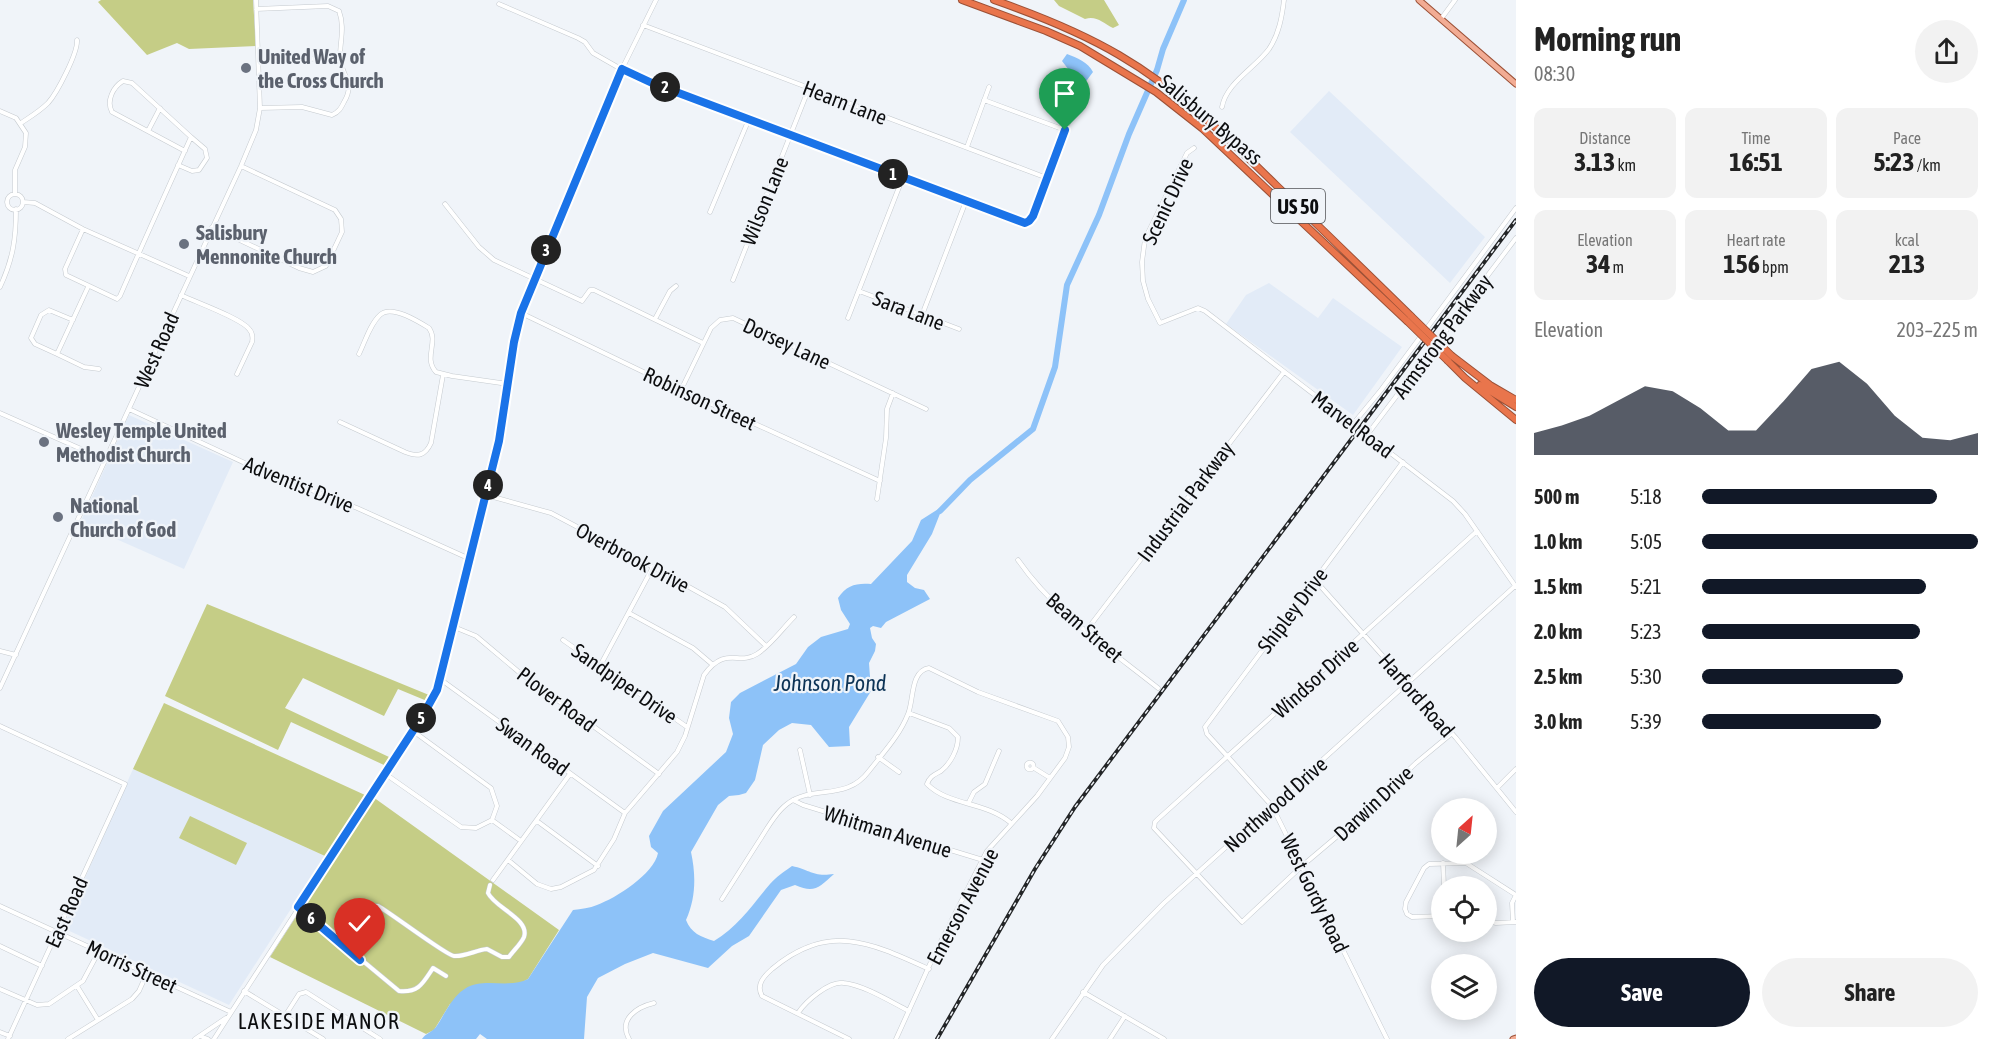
<!DOCTYPE html>
<html lang="en">
<head>
<meta charset="utf-8">
<style>
	body { margin:0; font-family:"Asap Condensed",sans-serif; background:#f2f2f2; color:#222; height:100vh; display:flex; flex-direction:column; font-size:22px; white-space:nowrap }
	* { box-sizing:border-box; margin:0 }
	p { font-size:20px; color:#767676 }
	.icon { flex:none; width:33px; height:33px; fill:none; stroke:currentColor; stroke-width:2; stroke-linecap:round; stroke-linejoin:round }
	.map { position:relative; flex:1; overflow:hidden }
	.side { display:flex; flex-direction:column; background:#fff; width:480px }
	.side>* { flex:none }
	.needle { width:39px; rotate:27deg }
	.controls { position:absolute; left:1431px; top:798px; display:grid; gap:12px }
	.controls a { display:grid; place-items:center; width:66px; height:66px; border-radius:50%; background:#fff; box-shadow:0 3px 15px #0003; font-size:30px }
	.pin { position:absolute; display:grid; place-items:center; width:51px; height:51px; color:#fff; margin:-62px -26px; border-radius:50% 50% 50% 0; rotate:-45deg; box-shadow:0 0 6px #0007 }
	.pin .icon { rotate:45deg }
	.km { position:absolute; width:30px; height:30px; margin:-15px; border-radius:50%; background:#222; color:#fff; font-size:16px; line-height:30px; text-align:center }
	.round { display:grid; place-items:center; flex:none; width:63px; height:63px; border-radius:32px; background:#f2f2f2 }
	.summary { display:flex; align-items:center; justify-content:space-between; height:102px; padding:0 18px }
	h1 { font-size:33px; font-weight:700; line-height:45px }
	.figures { display:grid; grid-template-columns:repeat(3,1fr); gap:9px; height:102px; padding:6px 18px }
	.figures div { display:grid; align-content:center; border-radius:12px; background:#f2f2f2; text-align:center }
	.figures b { font-size:26px; font-weight:700 }
	.figures small { font-size:16px; font-weight:400 }
	.figures p { font-size:16px }
	.chart { height:168px; padding:12px 18px }
	.chart p { display:flex; justify-content:space-between }
	.chart svg { width:100%; height:108px; margin-top:6px; fill:#111827; opacity:.7 }
	.action { display:flex; gap:12px; margin-top:auto; padding:12px 18px }
	.action a { flex:1; height:69px; border-radius:36px; background:#111827; color:#fff; font-size:24px; font-weight:700; line-height:69px; text-align:center }
	.action a+a { background:#f2f2f2; color:#222 }
	ul { padding:0 18px; list-style:none; font-size:20px }
	li { display:grid; grid-template-columns:96px 72px 1fr; align-items:center; height:45px }
	li i { height:15px; border-radius:8px; background:#111827 }
	main { display:flex; flex:1; min-height:0 }
	.map>svg:first-child { display:block }
	.built { fill:#e2ebf7 }
	.green { fill:#c5cd86 }
	.water { fill:#8dc2f8 }
	.lines { fill:none; stroke-linecap:round; stroke-linejoin:round }
	.river { stroke:#8dc2f8; stroke-width:6 }
	.minor-casing { stroke:#c5cacf; stroke-width:5 }
	.major-casing { stroke:#9c5137; stroke-width:7 }
	.highway-casing { stroke:#9c5137; stroke-width:8 }
	.minor { stroke:#fff; stroke-width:4 }
	.major { stroke:#f2ac94; stroke-width:5 }
	.highway { stroke:#e9754c; stroke-width:6 }
	.rail-casing { stroke:#232527; stroke-width:4 }
	.rail { stroke:#f0f4f9; stroke-width:1.5; stroke-dasharray:4.5; stroke-linecap:butt }
	.highway-bridge-casing { stroke:#9c5137; stroke-width:8; stroke-linecap:butt }
	.highway-bridge { stroke:#e9754c; stroke-width:6 }
	.route-casing { stroke:#fff; stroke-width:12 }
	.route { stroke:#1a73e8; stroke-width:8 }
	.worship-dot { fill:#6b7280; stroke:#f0f4f9; stroke-width:2 }
	.labels { text-anchor:middle; dominant-baseline:central; stroke-width:4.5; stroke-linejoin:round; paint-order:stroke }
	.shield { fill:#f0f4f9; stroke:#505255; stroke-width:1.5 }
	.shield-label { font-size:20px; font-weight:bold; fill:#0c0d0f }
	.worship-label { font-size:21px; font-weight:bold; fill:#5b616d; stroke:#f0f4f9; text-anchor:start }
	.street-label { font-size:21px; fill:#0c0d0f; stroke:#f0f4f9 }
	.water-label { font-size:22px; font-style:italic; fill:#0c3356; stroke:#f0f4f9 }
	.neighbourhood-label { font-size:22px; letter-spacing:1.5px; fill:#0c0d0f; stroke:#f0f4f9 }
</style>
</head>
<body>
<main>
<div class="map">
<svg width="1516" height="1039" viewBox="0 0 1516 1039">
	<rect width="100%" height="100%" fill="#f0f4f9"/>
	<path class="built" d="M1329 91 1485 237 1450 283 1290 132Z
		M1269 283 1318 318 1333 298 1402 347 1353 415 1226 324 1246 295Z
		M129 415 233 462 184 569 80 523Z
		M133 769 325 856 229 1005 63 928Z"/>
	<path class="green" d="M101 0H253L256 46 189 49 177 43 147 55 98 2Z
		M1054 0H1104L1119 25 1113 28C1103 23 1096 15 1085 19L1059 6Z
		M207 604 429 695 427 701 398 689 384 716 303 678 285 708 389 757 384 765 291 722 278 750 165 696Z
		M164 703 365 795 325 856 133 769Z
		M373 797 559 930 528 979 521 983 450 1004 434 1030 426 1034 270 957Z
		M190 816 247 843 236 865 179 838Z"/>
	<path class="water" d="M1067 54C1077 58 1088 62 1093 72L1084 84 1075 78 1062 61Z
		M943 506 932 534 907 575V582L915 588 924 590 930 599 886 622 881 628 873 626 870 628 872 638 876 644 875 651 869 663 871 691 849 727 850 746 829 747 811 725 792 723 779 730 763 745 755 780 746 793 739 795 729 796 718 805 691 852C696 875 696 898 686 920 691 933 701 937 714 941 738 927 753 904 770 884 776 877 785 871 792 866 811 870 812 877 834 874 819 887 815 894 795 885L781 890 749 936 732 946 708 968 653 953 625 964 598 978 587 997 584 1039H487L480 1034 476 1039H422C426 1033 432 1032 436 1027 447 1011 455 988 477 984 493 981 513 987 528 979L573 910C581 909 590 908 597 905 616 898 654 874 658 853L651 847 649 836 663 811 726 752 733 734 729 718 731 702 740 693 796 664 808 647 821 637 848 629 850 624 841 610 838 598C847 585 856 583 871 584L912 541 921 520Z"/>
	<g class="lines">
		<path class="river" d="M940 511 970 480 1033 429 1055 367 1067 285 1099 215 1129 134 1157 70 1163 49 1184 0"/>
		<defs>
			<path id="minor" d="M499 4 578 38 585 42 593 53 628 73 1025 223 1029 221 1033 216 1070 118
				M256 9 328 6 339 11C345 27 340 41 340 57 341 76 356 82 344 102 341 108 339 112 332 115L302 107 260 108
				M1441 19 1455 0
				M643 25 1047 178
				M260 61 330 58
				M984 100 1065 130
				M1222 107C1226 83 1255 68 1269 49 1279 34 1282 17 1284 0
				M0 111 16 118 26 133 25 147 15 170V194
				M21 123C30 117 40 111 48 103 57 93 78 53 77 40
				M148 131 160 108
				M967 147 989 87
				M1194 148 1187 153 1145 239 1142 262 1143 281 1148 299 1160 323 1198 308 1205 311 1453 501 1465 514 1516 587
				M185 151 112 112C106 101 113 87 123 81L132 83 191 137
				M7 202a8 8 0 1 1 16 0a8 8 0 1 1-16 0Z
				M23 202 35 203 83 229 189 276
				M445 204 479 247 494 260 582 301 590 290H594L703 343
				M710 212 749 119
				M212 227 299 268 313 272 326 266 342 232 341 219 335 210 241 166
				M83 229 65 269 66 275 117 299 120 296C143 243 167 190 191 137L205 149 207 158 199 170 192 171 178 165
				M733 280 809 88
				M0 287C13 259 16 239 16 209
				M88 287 57 354 84 367 99 369
				M859 291 959 329
				M181 295C195 302 241 318 249 329 253 333 253 337 252 342L237 374
				M521 313 681 390 880 481
				M922 315 966 201
				M848 318 903 177
				M655 319 670 291 676 286
				M57 354 35 344 31 338 41 315 49 310 73 320
				M359 354C365 342 370 324 380 315 391 304 418 321 429 328 439 342 423 358 436 372L452 376 508 384
				M681 390 711 328 720 320 733 318 926 409
				M129 409 260 470 357 508 470 559
				M0 413 106 460
				M340 422 405 452C418 457 425 456 431 443L443 375
				M1353 424 1381 390 1516 208
				M1367 435 1516 238
				M486 495 551 513 653 567 725 607 766 646
				M877 499 886 438 887 409 893 393
				M1018 560C1054 612 1109 649 1158 688
				M1315 580 1456 738 1516 812
				M629 613 693 648 713 665
				M454 627 476 636 520 673 659 774
				M1086 631 1284 372
				M563 640 687 727
				M0 651 16 655
				M600 666 653 567
				M440 679 625 813
				M0 688 241 166 256 130 260 108 256 0
				M909 713 949 728 958 737C958 749 951 763 941 771 934 775 930 776 927 784 949 806 985 801 1011 823
				M0 726 125 784 8 1039
				M413 731 491 788 497 806 492 820
				M1451 734 1416 763 1347 828 1302 866 1242 922 1154 828 1155 822 1158 819 1477 531
				M800 750 810 795
				M878 757 899 772
				M1026.5 766a3.5 3.5 0 1 1 7 0a3.5 3.5 0 1 1-7 0Z
				M1034 768 1050 778
				M384 773 461 827 476 828 492 820
				M1497 788 1516 769
				M793 800 803 805 983 860
				M969 802 974 792 985 784 999 751
				M492 820 521 841
				M537 821 598 866
				M508 860 537 884 551 889 561 887 594 870 614 839 625 813 677 752 685 736 704 675C726 645 738 666 757 654 771 645 782 629 794 617
				M1443 863 1444 886
				M493 880 570 774
				M722 899C734 880 747 860 759 841 767 829 775 813 787 804 813 784 846 802 869 771 883 753 900 735 908 714 914 700 910 671 929 668L978 692 1058 721 1068 737 1069 747 1065 758 1037 796 987 851 935 953 896 1039
				M0 906 231 1012
				M298 907 399 991C419 993 423 983 433 968L446 976
				M1442 916 1412 917 1407 914 1405 909 1406 902 1424 868 1429 864 1466 863 1516 895
				M1486 920 1496 923 1516 922
				M1513 922 1512 903 1516 895
				M341 944 373 906H378C391 913 447 956 454 956 465 957 476 950 487 949L502 957H509C513 951 521 944 524 937 530 919 495 908 488 893L490 885
				M0 946 42 966
				M77 986 98 1020
				M0 989 37 1005 49 1004 83 981 99 951
				M244 991 323 1039
				M1083 992 1164 1039
				M798 1013C806 1001 829 981 844 983 864 985 891 1002 909 1011
				M285 1016 299 994 306 992 380 1039
				M0 1032 10 1036
				M200 1036 208 1039
				M68 1039 132 999 139 991 147 973
				M195 1039 226 1018
				M214 1039 422 717 437 690 499 441 514 342 521 313 622 69 656 0
				M629 1039C618 1019 637 1007 654 1003
				M849 1039 762 996C756 985 763 977 772 969 828 922 870 942 929 969
				M1052 1039 1103 965 1164 903 1515 586
				M1110 1039 1125 1016
				M1387 1039 1272 806 1228 757 1207 734 1205 727 1403 462"/>
			<path id="major" d="M1419 0 1516 84
				M1513 1039 1516 1038"/>
			<path id="highway" d="M962 0 1046 31 1080 46 1156 92 1203 129 1407 321
				M994 0C1037 15 1080 32 1119 55 1179 90 1228 138 1277 186 1322 229 1367 273 1411 316
				M1452 356 1490 385 1516 400
				M1448 361 1465 378 1516 420
				M1480 385 1516 407"/>
		</defs>
		<use href="#minor" class="minor-casing"/>
		<use href="#major" class="major-casing"/>
		<use href="#highway" class="highway-casing"/>
		<use href="#minor" class="minor"/>
		<use href="#major" class="major"/>
		<use href="#highway" class="highway"/>
		<defs>
			<path id="rail" d="M937 1039 1035 869 1075 807 1516 220"/>
		</defs>
		<use href="#rail" class="rail-casing"/>
		<use href="#rail" class="rail"/>
		<defs>
			<path id="highway-bridge" d="M1411 316 1452 356
				M1407 321 1448 361"/>
		</defs>
		<use href="#highway-bridge" class="highway-bridge-casing"/>
		<use href="#highway-bridge" class="highway-bridge"/>
	</g>
	<g class="lines">
		<defs>
			<path id="route" d="M360 960 298 907 422 717 437 690 499 441 514 342 521 313 622 69 652 83 1025 223 1029 221 1033 216 1065 130"/>
		</defs>
		<use href="#route" class="route-casing"/>
		<use href="#route" class="route"/>
	</g>
	<g class="worship-dot">
		<circle cx="246" cy="68" r="6"/>
		<circle cx="184" cy="244" r="6"/>
		<circle cx="44" cy="442" r="6"/>
		<circle cx="58" cy="517" r="6"/>
	</g>
	<g class="labels">
		<rect class="shield" x="1271" y="189" width="54" height="34" rx="4.5"/>
		<g class="shield-label">
			<text x="1298" y="206">US 50</text>
		</g>
		<g class="worship-label">
			<text x="258" y="56">United Way of<tspan x="258" dy="24">the Cross Church</tspan></text>
			<text x="196" y="232">Salisbury<tspan x="196" dy="24">Mennonite Church</tspan></text>
			<text x="56" y="430">Wesley Temple United<tspan x="56" dy="24">Methodist Church</tspan></text>
			<text x="70" y="505">National<tspan x="70" dy="24">Church of God</tspan></text>
		</g>
		<g class="street-label">
			<text transform="translate(845 102) rotate(21)">Hearn Lane</text>
			<text transform="translate(1211 119) rotate(40)">Salisbury Bypass</text>
			<text transform="translate(764 201) rotate(-68)">Wilson Lane</text>
			<text transform="translate(1167 201) rotate(-65)">Scenic Drive</text>
			<text transform="translate(909 310) rotate(21)">Sara Lane</text>
			<text transform="translate(1442 336) rotate(-53)">Armstrong Parkway</text>
			<text transform="translate(787 343) rotate(25)">Dorsey Lane</text>
			<text transform="translate(156 350) rotate(-66)">West Road</text>
			<text transform="translate(700 398) rotate(25)">Robinson Street</text>
			<text transform="translate(1353 424) rotate(37)">Marvel Road</text>
			<text transform="translate(299 484) rotate(22)">Adventist Drive</text>
			<text transform="translate(1185 501) rotate(-53)">Industrial Parkway</text>
			<text transform="translate(633 557) rotate(28)">Overbrook Drive</text>
			<text transform="translate(1292 610) rotate(-53)">Shipley Drive</text>
			<text transform="translate(1085 627) rotate(41)">Beam Street</text>
			<text transform="translate(1315 678) rotate(-42)">Windsor Drive</text>
			<text transform="translate(625 683) rotate(35)">Sandpiper Drive</text>
			<text transform="translate(1417 695) rotate(49)">Harford Road</text>
			<text transform="translate(557 699) rotate(37)">Plover Road</text>
			<text transform="translate(533 746) rotate(36)">Swan Road</text>
			<text transform="translate(1373 803) rotate(-43)">Darwin Drive</text>
			<text transform="translate(1275 804) rotate(-42)">Northwood Drive</text>
			<text transform="translate(888 831) rotate(17)">Whitman Avenue</text>
			<text transform="translate(1315 893) rotate(64)">West Gordy Road</text>
			<text transform="translate(962 906) rotate(-62)">Emerson Avenue</text>
			<text transform="translate(66 912) rotate(-66)">East Road</text>
			<text transform="translate(132 966) rotate(25)">Morris Street</text>
		</g>
		<g class="water-label">
			<text x="830" y="683">Johnson Pond</text>
		</g>
		<g class="neighbourhood-label">
			<text x="319" y="1021">LAKESIDE MANOR</text>
		</g>
	</g>
</svg>
<div class="controls">
<a><svg class="needle" viewBox="-14 -14 28 28"><path d="M0-13l5 13h-10z" fill="#e53935"/><path d="M0 13l5-13h-10z" fill="#767676"/></svg></a>
<a><svg class="icon" aria-label="locate" viewBox="0 0 24 24"><circle cx="12" cy="12" r="6"/><path d="M12 2v4M12 18v4M2 12h4M18 12h4"/></svg></a>
<a><svg class="icon" aria-label="layers" viewBox="0 0 24 24"><path d="M12 4l9 5-9 5-9-5zM3 14l9 5 9-5"/></svg></a>
</div>
<div class="pin" style="left:1065px;top:130px;background:#1e9e55"><svg class="icon" aria-label="arrive" viewBox="0 0 24 24"><path d="M6 21V4h12l-3 4 3 4H6"/></svg></div>
<div class="pin" style="left:360px;top:960px;background:#d93025"><svg class="icon" aria-label="check" viewBox="0 0 24 24"><path d="M5 12l5 5 9-10"/></svg></div>
<b class="km" style="left:893px;top:174px">1</b>
<b class="km" style="left:665px;top:87px">2</b>
<b class="km" style="left:546px;top:250px">3</b>
<b class="km" style="left:488px;top:485px">4</b>
<b class="km" style="left:421px;top:718px">5</b>
<b class="km" style="left:311px;top:918px">6</b>
</div>
<section class="side">
<div class="summary"><div><h1>Morning run</h1><p>08:30</p></div><a class="round"><svg class="icon" aria-label="share" viewBox="0 0 24 24"><path d="M12 15V3M7 8l5-5 5 5M5 13v7h14v-7"/></svg></a></div>
<div class="figures">
<div><p>Distance</p><b>3.13<small> km</small></b></div>
<div><p>Time</p><b>16:51</b></div>
<div><p>Pace</p><b>5:23<small> /km</small></b></div>
</div>
<div class="figures">
<div><p>Elevation</p><b>34<small> m</small></b></div>
<div><p>Heart rate</p><b>156<small> bpm</small></b></div>
<div><p>kcal</p><b>213</b></div>
</div>
<div class="chart"><p><span>Elevation</span>203–225 m</p>
<svg viewBox="0 0 160 44" preserveAspectRatio="none"><path d="M0 44V35L10 32L20 28L30 22L40 16L50 18L60 25L70 34L80 34L90 22L100 9L110 6L120 15L130 28L140 37L150 38L160 35V44z"/></svg>
</div>
<ul>
<li><b>500 m</b>5:18<i style="width:85%"></i></li>
<li><b>1.0 km</b>5:05<i style="width:100%"></i></li>
<li><b>1.5 km</b>5:21<i style="width:81%"></i></li>
<li><b>2.0 km</b>5:23<i style="width:79%"></i></li>
<li><b>2.5 km</b>5:30<i style="width:73%"></i></li>
<li><b>3.0 km</b>5:39<i style="width:65%"></i></li>
</ul>
<div class="action"><a>Save</a><a>Share</a></div>
</section>
</main>
</body>
</html>
